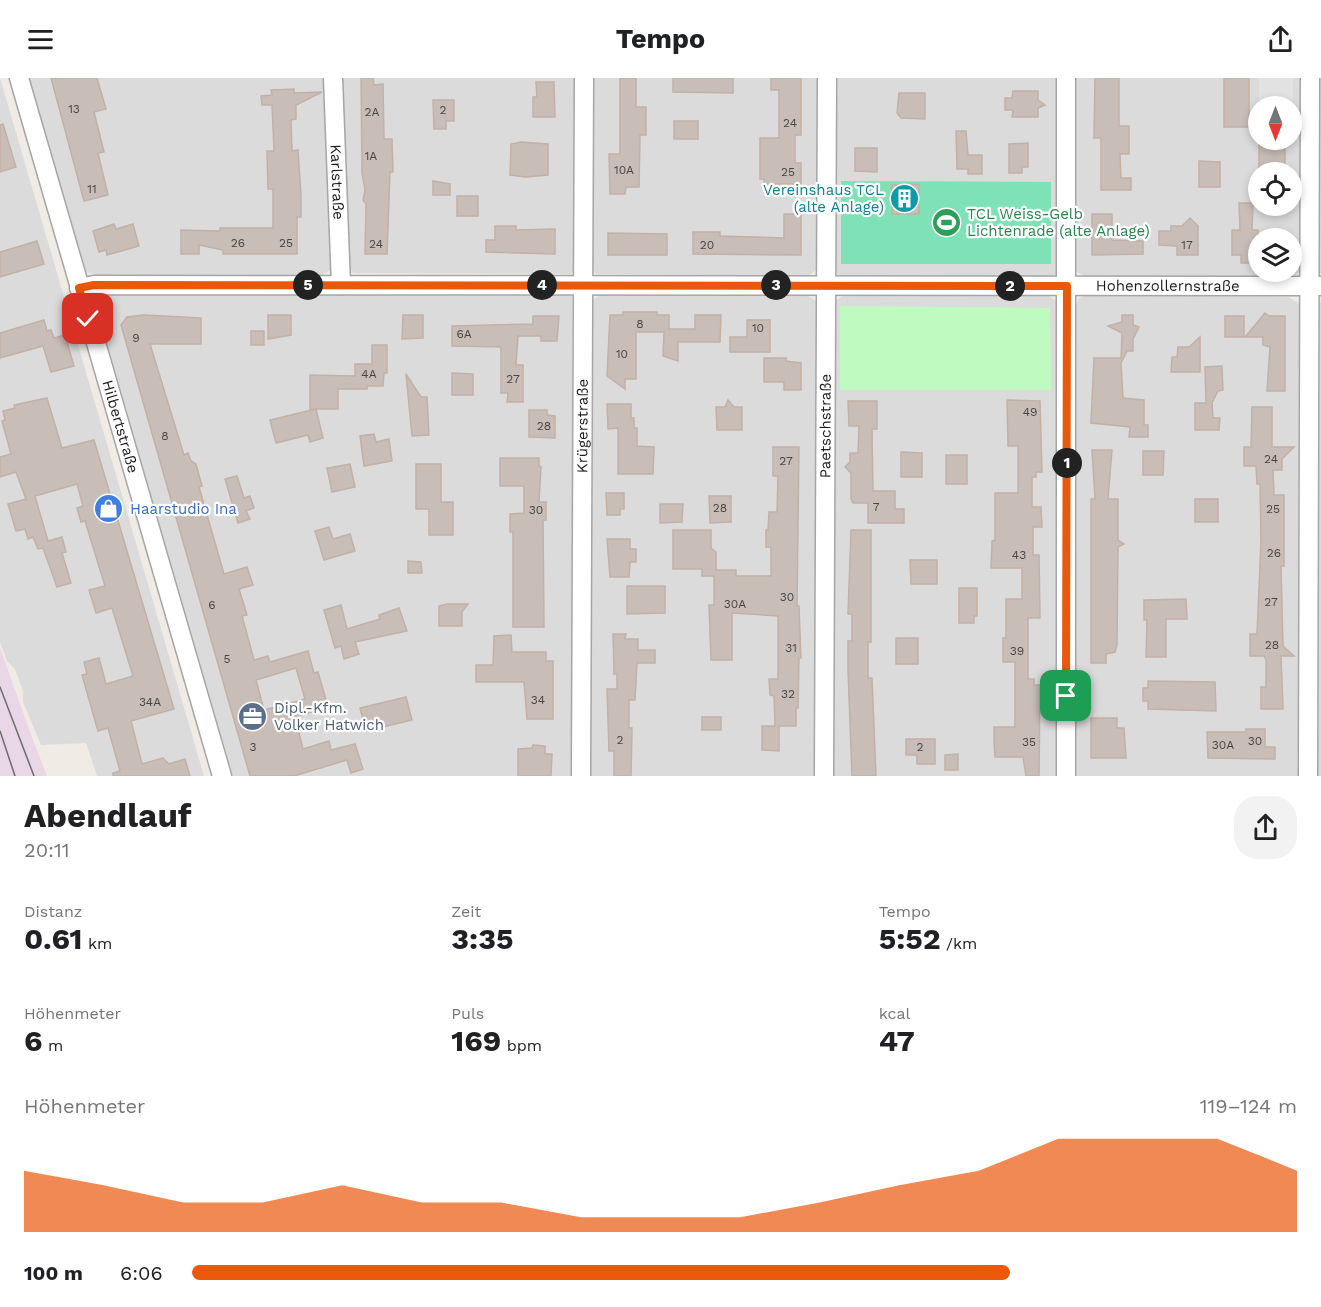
<!DOCTYPE html>
<html lang="de">
<head>
<meta charset="utf-8">
<style>
	body { margin:0; font-family:"Work Sans",sans-serif; background:#f2f2f2; color:#202124; height:100vh; display:flex; flex-direction:column; font-size:22px; white-space:nowrap }
	* { box-sizing:border-box; margin:0 }
	p { font-size:20px; color:#757577 }
	.icon { flex:none; width:33px; height:33px; fill:none; stroke:currentColor; stroke-width:2; stroke-linecap:round; stroke-linejoin:round }
	.map { position:relative; height:698px; overflow:hidden }
	.details { display:flex; flex-direction:column; background:#fff; flex:1 }
	.details>* { flex:none }
	.needle { width:39px; rotate:180deg }
	.tools { position:absolute; left:1248px; top:18px; display:grid; gap:12px }
	.tools a { display:grid; place-items:center; width:54px; height:54px; border-radius:50%; background:#fff; box-shadow:0 3px 9px #0003; font-size:30px }
	.pin { position:absolute; display:grid; place-items:center; width:51px; height:51px; color:#fff; margin:-26px; border-radius:12px; box-shadow:0 3px 9px #0006 }
	.km { position:absolute; width:30px; height:30px; margin:-15px; border-radius:50%; background:#222; color:#fff; font-size:16px; line-height:30px; text-align:center }
	.round { display:grid; place-items:center; flex:none; width:63px; height:63px; border-radius:24px; background:#f2f2f2 }
	.summary { display:flex; align-items:center; justify-content:space-between; height:102px; padding:0 24px }
	h1 { font-size:33px; font-weight:700; line-height:45px }
	.figures { display:grid; grid-template-columns:repeat(3,1fr); gap:9px; height:102px; padding:6px 24px }
	.figures div { display:grid; align-content:center }
	.figures b { font-size:30px; font-weight:700 }
	.figures small { font-size:16px; font-weight:400 }
	.figures p { font-size:16px }
	.chart { height:168px; padding:12px 24px }
	.chart p { display:flex; justify-content:space-between }
	.chart svg { width:100%; height:108px; margin-top:6px; fill:#ea580c; opacity:.7 }
	ul { padding:0 24px; list-style:none; font-size:20px }
	li { display:grid; grid-template-columns:96px 72px 1fr; align-items:center; height:45px }
	li i { height:15px; border-radius:8px; background:#ea580c }
	header { display:flex; justify-content:space-between; align-items:center; height:78px; padding:0 24px; background:#fff; font-size:27px; font-weight:700 }
	.map>svg:first-child { display:block }
	.residential { fill:#dcdbdb; fill-rule:evenodd }
	.industrial { fill:#e9d6e6 }
	.park { fill:#bffbc1 }
	.pitch { fill:#7fe2b6 }
	.parking { fill:#e2e2e2 }
	.building { fill:#c8bdb7; stroke:#c2b1a6; stroke-width:1.5; fill-rule:evenodd }
	.lines { fill:none; stroke-linecap:round; stroke-linejoin:round }
	.minor-casing { stroke:#a5a5a5; stroke-width:21 }
	.minor { stroke:#fff; stroke-width:18 }
	.tram { stroke:#6c6c6c; stroke-width:1.5 }
	.route-casing { stroke:#fff; stroke-width:12 }
	.route { stroke:#ea580c; stroke-width:8 }
	.labels { text-anchor:middle; dominant-baseline:central; stroke-width:4.5; stroke-linejoin:round; paint-order:stroke }
	.number-label { font-size:12px; fill:#484644 }
	.street-label { font-size:15px; fill:#1e1e1e; stroke:#fff }
	.culture-label { font-size:15px; fill:#0d838f; stroke:#fff; text-anchor:end }
	.leisure-label { font-size:15px; fill:#27864d; stroke:#fff; text-anchor:start }
	.shop-label { font-size:15px; fill:#366cbe; stroke:#fff; text-anchor:start }
	.service-label { font-size:15px; fill:#4e5e75; stroke:#fff; text-anchor:start }
</style>
</head>
<body>
<header><svg class="icon" aria-label="menu" viewBox="0 0 24 24"><path d="M4 6h16M4 12h16M4 18h16"/></svg>Tempo<svg class="icon" aria-label="share" viewBox="0 0 24 24"><path d="M12 15V3M7 8l5-5 5 5M5 13v7h14v-7"/></svg></header>
<div class="map">
<svg width="1321" height="698" viewBox="0 0 1321 698">
	<rect width="100%" height="100%" fill="#f0ebe4"/>
	<path class="residential" d="M0 0 204 698H97L86 665 41 667 23 624V613L15 591 7 583 0 564Z
		M29 0H325L331 192 322 197H94L86 194Z
		M342 0H577L575 191 571 196 353 195 348 187Z
		M591 0H819L817 192 807 198 596 196 590 188Z
		M833 0H1061L1058 194 1050 199H843L835 194Z
		M1074 0H1302L1301 187 1298 195 1290 199H1087L1077 194 1074 186ZM1258 28H1292V62H1258ZM1258 94H1292V128H1258ZM1258 160H1292V194H1258Z
		M1318 0H1321V196L1317 189Z
		M96 216 572 218 574 698H233L94 221Z
		M600 217 805 216 816 223V698H590L592 223Z
		M844 217H1047L1058 224V698H833L834 224Z
		M1087 217 1288 219 1300 226V698H1075V230L1079 220Z
		M1321 223V698H1316L1317 231Z"/>
	<path class="industrial" d="M0 570 33 662 47 698H0Z"/>
	<path class="park" d="M840 228 1050 230 1051 312H840Z"/>
	<path class="pitch" d="M841 103 1051 104V186H841Z"/>
	<path class="parking" d="M1259 0H1293V57L1292 28H1259Z"/>
	<path class="building" d="M51 0H97L106 31 94 34 104 74 98 75 108 117 84 123Z
		M361 0H373L374 7 383 6 384 61H392L393 94H390L387 176H365L366 126 363 122 365 112 362 95Z
		M620 0H636V29H646V57H640L639 109H626L625 116H610L609 76H620Z
		M673 0H733V15L673 14Z
		M771 0H801V57H795V85H801V106H764V101H760V60H779V12H771Z
		M1095 0H1119V48H1129V76H1120L1121 100H1131V112H1101V60H1094Z
		M1224 0H1249V49H1224Z
		M536 4H554L555 39H533V19H537Z
		M294 11V15L322 14 296 27V41L291 42 292 73 298 72 301 117V139H297V176H223V172L199 167V176H181V152L220 153V150H273V111H268L267 73H274L272 27H262L261 18 272 17 271 12Z
		M1013 13H1038V22L1045 27 1038 30V39H1012L1013 32H1005V20H1012Z
		M899 15H925V41L901 40 897 35Z
		M433 22H454V43H446V51H434Z
		M674 43H698V61H674Z
		M3 46 16 89 0 94V47Z
		M956 53H966L968 77H982V96H968V91H957Z
		M521 64 548 66V97L526 99 510 97 511 66Z
		M1028 65V89H1022V95H1009V66Z
		M1259 66H1285V94H1259Z
		M855 70H877V94L855 93Z
		M1199 83 1220 84V109H1199Z
		M433 103 450 106V117H433Z
		M919 106V136H892V107Z
		M457 118H478V138H457Z
		M1239 125H1253L1252 152H1258V174H1251V185H1241V177H1232V152H1240Z
		M784 136H801V177L693 176V154H720V158L784 160Z
		M1092 136H1112V162L1143 163V176L1092 177Z
		M1190 140 1198 148V177H1177V168L1159 167V153H1171V148H1182Z
		M114 146 116 151 133 146 139 168 107 177 106 172 99 174 93 153Z
		M495 148H516V152L555 151V176L486 174V162H495Z
		M608 155 667 156V177H608Z
		M37 163 44 186 0 199V174Z
		M623 234H657V237H669V251H695V237H721L720 264H678V283L663 278 664 254H636V301H625V311L607 298 610 237H623Z
		M1265 235 1269 238H1285V313H1267L1270 269 1263 267V259H1245Z
		M144 237 201 240V266H150L184 377 188 375 191 383 196 386 202 408 199 409 224 496 247 489 253 507 239 511 247 537 242 538 254 582 268 578 270 584 308 573 314 595 318 594 328 629 295 639 303 671 329 663 331 672 355 666 363 691 351 695 347 682 294 698H250L121 247 127 239ZM296 590 305 621 264 632 256 602Z
		M268 237H291V257L268 261Z
		M403 237H423V260L402 261Z
		M1122 237H1133V247L1139 249 1133 261V273H1127L1121 285 1123 320 1144 322V347H1148V359H1129L1130 349 1091 345 1094 280H1121L1122 255 1108 248 1122 244Z
		M533 238H559L557 263H541V258H518L516 287H523V324H507L508 315H501V269L452 268V248L533 246Z
		M1225 238H1244V259H1225Z
		M44 242 47 253 51 252 54 260 65 257 74 288 51 294 43 268 0 280V255Z
		M747 242H770V274H730V259H747Z
		M251 253H264V267H251Z
		M1200 259V294H1171L1172 279H1177L1178 269H1189Z
		M372 267H387V295H384L383 308H367V311H338V331H310V297L355 298V286H372Z
		M764 280H786V283L801 285V312H784V304H764Z
		M1222 288 1223 312 1218 313 1212 325 1213 340H1220L1219 352H1195V325H1206L1205 289Z
		M452 295 473 296V317H452Z
		M406 296 421 319H427L429 357 412 358Z
		M47 320 62 370 94 362 174 631 131 643 142 686 163 680 169 686 185 681 190 698H113V695L120 693 108 650 98 653 82 597 87 596 84 584 99 580 106 606 133 598 112 530 96 535 89 512 105 508 85 443 81 444 77 430 83 428 77 406 35 418 48 463 62 459 66 474 62 475 71 505 57 509 43 470 38 471 33 459 28 461 25 451 16 453 8 426 26 421 16 394 0 399V379L11 376 2 343 5 342 3 333 15 330 14 327Z
		M728 322 734 329H742V352H717L716 329H725Z
		M1007 322 1040 323 1042 394H1036V399H1032V429H1041L1042 449H1033V477H1039L1040 540H1028V601H1034V607H1040L1039 698H1026L1023 679H995L994 665V649H1015V584H1003V560H1006V521H1022V490H991L992 463 995 462V415H1018V368H1008Z
		M848 323H877V351H872L873 413H895V431H904V445H868V425H853L851 421V395L845 389 850 384V375H858L859 348H849Z
		M607 326H631V340H634V350H637V368L654 369 653 396H618V350L608 351Z
		M1252 329H1272V369H1294L1282 381V392H1273L1274 417H1284V488H1281L1283 568 1294 578H1281L1283 631H1261V609H1266V582L1264 578H1250V556H1257L1261 463 1260 406H1257L1256 388H1244V369H1251Z
		M316 331 323 360 310 364 308 357 276 365 270 342Z
		M529 332H547V337L555 338V360L529 359Z
		M374 356 376 364 389 361 392 383 364 388 360 358Z
		M773 369H799L797 528H799L801 580H799L798 630H796V648H779V673L762 672V648H775L774 618 770 617 769 601H778V538L732 535V582H711L709 527H714V498H702V491H673V452H711V470L716 474V492H736V498H771V469H766V452H768L769 434H777L778 398H773Z
		M1092 372H1112L1108 421H1118V462L1124 466 1118 469 1117 567 1115 574 1106 576V585H1091V421H1095Z
		M1143 373H1164L1163 397H1143Z
		M901 374 922 375V399H901Z
		M946 377H967V406H946Z
		M500 380H539V388L541 389 539 424H546V442H543L544 549H513V454H510V436L524 435V408H500Z
		M350 386 355 409 332 414 327 390Z
		M416 386H441V424H453V457H429V431H416Z
		M237 398 244 420 250 418 254 430 246 433 250 441 238 445 225 401Z
		M606 415H624V431H620V437H607Z
		M709 418H731V444L710 445Z
		M1195 421H1218V444H1195Z
		M660 426H683L682 444 660 445Z
		M329 449 333 461 350 456 355 473 324 482 315 453Z
		M851 452H871V564H868V600H872L876 698H852L848 593V563H852V536H848Z
		M607 461H630V471H636V484H630L629 499H610Z
		M910 482H937V506H911Z
		M408 483 421 484 422 495H408Z
		M627 508H665V535L627 536Z
		M959 510H977V538H974V545H959Z
		M1186 521 1187 541H1166V579H1146L1147 542H1144V522Z
		M447 526H468L462 534V548H439V528Z
		M341 527 347 551 380 541 379 537 399 530 407 553 355 564 359 576 344 581 341 568 335 570 324 532Z
		M613 556H626L625 561H638V572H655V585H637L635 622H629V650H632L631 698H614V673H609L607 611H617V596H614Z
		M511 557 512 574H546V583H553V641H527L524 604H476V587H493L494 558Z
		M896 560H918V586H896Z
		M1148 603 1215 604 1216 633 1148 631V623H1143V610H1148Z
		M406 619 412 642 366 653 360 630Z
		M702 639H721V652H702Z
		M1091 640H1117V650H1124L1126 680H1091Z
		M1246 651H1265V669H1275V681L1208 680 1207 654H1246Z
		M906 661H935V686H917V677H906Z
		M533 667 545 668V676H552L551 698H518V671L532 670Z
		M958 676V692H945V677Z"/>
	<g class="lines">
		<defs>
			<g id="minor">
				<path id="s1" d="M19 0 222 698"/>
				<path id="s2" d="M333 0 341 207"/>
				<path d="M1066 0V698"/>
				<path id="s3" d="M79 210 94 207 1321 208"/>
				<path id="s4" d="M581 698 584 0"/>
				<path id="s5" d="M824 698 827 0"/>
				<path d="M1308 698 1310 0"/>
			</g>
		</defs>
		<use href="#minor" class="minor-casing"/>
		<use href="#minor" class="minor"/>
		<path class="tram" d="M0 609 34 698
			M0 653 15 698"/>
	</g>
	<g class="lines">
		<defs>
			<path id="route" d="M88 241 79 210 94 207 1067 208 1066 618"/>
		</defs>
		<use href="#route" class="route-casing"/>
		<use href="#route" class="route"/>
	</g>
	<defs>
		<symbol id="building-disc" viewBox="-11 -11 22 22"><circle r="9.5" fill="#0f9aa8" stroke="#fff"/><path d="M-4-6H4V6H1V3H-1V6H-4ZM-2.5-4.3h1.7v1.8h-1.7ZM.8-4.3h1.7v1.8H.8ZM-2.5-1h1.7V.8h-1.7ZM.8-1h1.7V.8H.8Z" fill="#fff"/></symbol>
		<symbol id="stadium-disc" viewBox="-11 -11 22 22"><circle r="9.5" fill="#2e9e5b" stroke="#fff"/><path d="M0-5a6.5 5 0 1 0 0 10a6.5 5 0 1 0 0-10ZM-3.5-1.8h7v3.6h-7Z" fill="#fff"/></symbol>
		<symbol id="shop-disc" viewBox="-11 -11 22 22"><circle r="9.5" fill="#3f7fe0" stroke="#fff"/><path d="M-5-2.5h2.3a2.7 3.5 0 0 1 5.4 0H5L5.5 6h-11ZM-1.5-2.5h3a1.5 2.3 0 0 0-3 0Z" fill="#fff"/></symbol>
		<symbol id="office-disc" viewBox="-11 -11 22 22"><circle r="9.5" fill="#5c6f8a" stroke="#fff"/><path d="M-6-3h4V-5.5h4V-3h4V5H-6ZM-1-4.5V-3h2v-1.5ZM-6 0V1H6V0Z" fill="#fff"/></symbol>
	</defs>
	<g fill-rule="evenodd">
		<use href="#building-disc" x="888" y="104" width="33" height="33"/>
		<use href="#stadium-disc" x="930" y="128" width="33" height="33"/>
		<use href="#shop-disc" x="92" y="414" width="33" height="33"/>
		<use href="#office-disc" x="236" y="622" width="33" height="33"/>
	</g>
	<g class="labels">
		<g class="number-label">
			<text x="74" y="31">13</text>
			<text x="443" y="32">2</text>
			<text x="372" y="34">2A</text>
			<text x="790" y="45">24</text>
			<text x="371" y="78">1A</text>
			<text x="624" y="92">10A</text>
			<text x="788" y="94">25</text>
			<text x="92" y="111">11</text>
			<text x="238" y="165">26</text>
			<text x="286" y="165">25</text>
			<text x="376" y="166">24</text>
			<text x="707" y="167">20</text>
			<text x="1187" y="167">17</text>
			<text x="640" y="246">8</text>
			<text x="758" y="250">10</text>
			<text x="464" y="256">6A</text>
			<text x="136" y="260">9</text>
			<text x="622" y="276">10</text>
			<text x="369" y="296">4A</text>
			<text x="513" y="301">27</text>
			<text x="1030" y="334">49</text>
			<text x="544" y="348">28</text>
			<text x="165" y="358">8</text>
			<text x="1271" y="381">24</text>
			<text x="786" y="383">27</text>
			<text x="876" y="429">7</text>
			<text x="720" y="430">28</text>
			<text x="1273" y="431">25</text>
			<text x="536" y="432">30</text>
			<text x="1274" y="475">26</text>
			<text x="1019" y="477">43</text>
			<text x="787" y="519">30</text>
			<text x="1271" y="524">27</text>
			<text x="735" y="526">30A</text>
			<text x="212" y="527">6</text>
			<text x="1272" y="567">28</text>
			<text x="791" y="570">31</text>
			<text x="1017" y="573">39</text>
			<text x="227" y="581">5</text>
			<text x="788" y="616">32</text>
			<text x="538" y="622">34</text>
			<text x="150" y="624">34A</text>
			<text x="620" y="662">2</text>
			<text x="1255" y="663">30</text>
			<text x="1029" y="664">35</text>
			<text x="1223" y="667">30A</text>
			<text x="253" y="669">3</text>
			<text x="920" y="669">2</text>
		</g>
		<g class="street-label">
			<text stroke="none"><textPath href="#s2" startOffset="104">Karlstraße</textPath></text>
			<text stroke="none"><textPath href="#s3" startOffset="1089">Hohenzollernstraße</textPath></text>
			<text stroke="none"><textPath href="#s1" startOffset="363">Hilbertstraße</textPath></text>
			<text stroke="none"><textPath href="#s4" startOffset="350">Krügerstraße</textPath></text>
			<text stroke="none"><textPath href="#s5" startOffset="350">Paetschstraße</textPath></text>
		</g>
		<g class="culture-label">
			<text x="884" y="112">Vereinshaus TCL<tspan x="884" dy="17">(alte Anlage)</tspan></text>
		</g>
		<g class="leisure-label">
			<text x="967" y="136">TCL Weiss-Gelb<tspan x="967" dy="17">Lichtenrade (alte Anlage)</tspan></text>
		</g>
		<g class="shop-label">
			<text x="130" y="431">Haarstudio Ina</text>
		</g>
		<g class="service-label">
			<text x="274" y="630">Dipl.-Kfm.<tspan x="274" dy="17">Volker Hatwich</tspan></text>
		</g>
	</g>
</svg>
<div class="tools">
<a><svg class="needle" viewBox="-14 -14 28 28"><path d="M0-13l5 13h-10z" fill="#e53935"/><path d="M0 13l5-13h-10z" fill="#757577"/></svg></a>
<a><svg class="icon" aria-label="locate" viewBox="0 0 24 24"><circle cx="12" cy="12" r="6"/><path d="M12 2v4M12 18v4M2 12h4M18 12h4"/></svg></a>
<a><svg class="icon" aria-label="layers" viewBox="0 0 24 24"><path d="M12 4l9 5-9 5-9-5zM3 14l9 5 9-5"/></svg></a>
</div>
<div class="pin" style="left:1066px;top:618px;background:#1e9e55"><svg class="icon" aria-label="arrive" viewBox="0 0 24 24"><path d="M6 21V4h12l-3 4 3 4H6"/></svg></div>
<div class="pin" style="left:88px;top:241px;background:#d93025"><svg class="icon" aria-label="check" viewBox="0 0 24 24"><path d="M5 12l5 5 9-10"/></svg></div>
<b class="km" style="left:1067px;top:385px">1</b>
<b class="km" style="left:1010px;top:208px">2</b>
<b class="km" style="left:776px;top:207px">3</b>
<b class="km" style="left:542px;top:207px">4</b>
<b class="km" style="left:308px;top:207px">5</b>
</div>
<section class="details">
<div class="summary"><div><h1>Abendlauf</h1><p>20:11</p></div><a class="round"><svg class="icon" aria-label="share" viewBox="0 0 24 24"><path d="M12 15V3M7 8l5-5 5 5M5 13v7h14v-7"/></svg></a></div>
<div class="figures">
<div><p>Distanz</p><b>0.61<small> km</small></b></div>
<div><p>Zeit</p><b>3:35</b></div>
<div><p>Tempo</p><b>5:52<small> /km</small></b></div>
</div>
<div class="figures">
<div><p>Höhenmeter</p><b>6<small> m</small></b></div>
<div><p>Puls</p><b>169<small> bpm</small></b></div>
<div><p>kcal</p><b>47</b></div>
</div>
<div class="chart"><p><span>Höhenmeter</span>119–124 m</p>
<svg viewBox="0 0 160 44" preserveAspectRatio="none"><path d="M0 44V19L10 25L20 32L30 32L40 25L50 32L60 32L70 38L80 38L90 38L100 32L110 25L120 19L130 6L140 6L150 6L160 19V44z"/></svg>
</div>
<ul>
<li><b>100 m</b>6:06<i style="width:74%"></i></li>
</ul>
</section>
</body>
</html>
